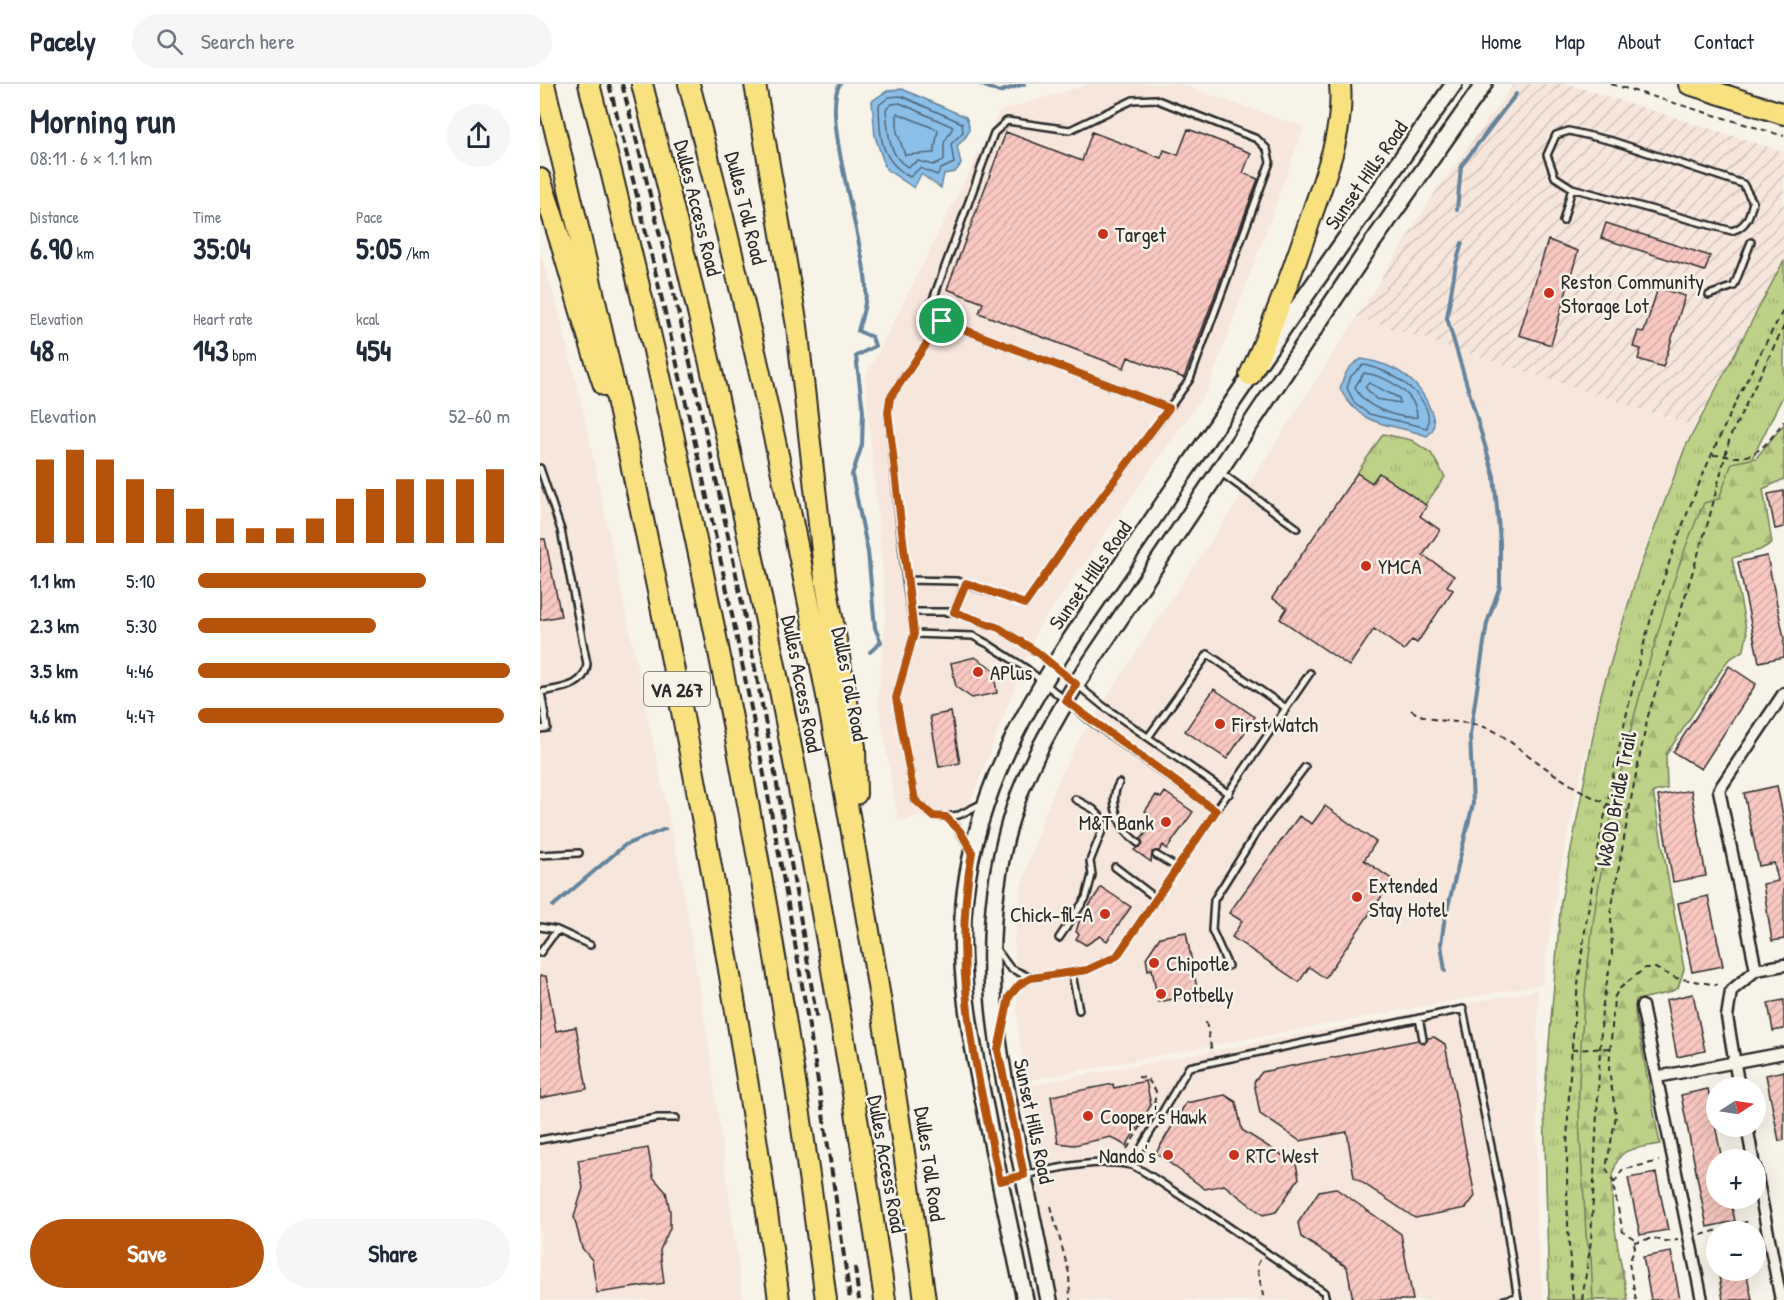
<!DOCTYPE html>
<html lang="en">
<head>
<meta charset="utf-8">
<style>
	body { margin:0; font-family:"Patrick Hand",sans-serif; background:#f6f6f7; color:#1f2937; height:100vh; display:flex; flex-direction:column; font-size:22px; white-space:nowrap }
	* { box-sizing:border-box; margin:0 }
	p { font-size:20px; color:#747a83 }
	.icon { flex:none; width:33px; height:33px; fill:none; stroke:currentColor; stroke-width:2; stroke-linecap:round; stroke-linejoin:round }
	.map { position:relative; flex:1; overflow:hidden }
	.details { display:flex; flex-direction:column; background:#fff; width:540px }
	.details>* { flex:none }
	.needle { width:39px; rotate:78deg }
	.buttons { position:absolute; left:1166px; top:993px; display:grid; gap:12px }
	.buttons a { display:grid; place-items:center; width:60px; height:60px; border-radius:50%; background:#fff; box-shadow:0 6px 24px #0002; font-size:30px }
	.pin { position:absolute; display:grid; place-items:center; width:51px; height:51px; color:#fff; margin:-26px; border:3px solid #fff; border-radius:50%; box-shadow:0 2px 6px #0007 }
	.round { display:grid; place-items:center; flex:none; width:63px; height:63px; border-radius:32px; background:#f6f6f7 }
	.head { display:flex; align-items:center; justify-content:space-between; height:102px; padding:0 30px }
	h1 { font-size:33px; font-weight:800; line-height:45px }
	.figures { display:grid; grid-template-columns:repeat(3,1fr); gap:9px; height:102px; padding:6px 30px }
	.figures div { display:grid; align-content:center }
	.figures b { font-size:30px; font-weight:800 }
	.figures small { font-size:16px; font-weight:400 }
	.figures p { font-size:16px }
	.chart { height:168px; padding:12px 30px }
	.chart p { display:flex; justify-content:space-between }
	.chart svg { width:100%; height:108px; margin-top:6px; stroke:#b45309; stroke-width:6 }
	.cta { display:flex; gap:12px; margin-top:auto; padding:12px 30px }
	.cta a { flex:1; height:69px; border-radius:36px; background:#b45309; color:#fff; font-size:24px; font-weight:800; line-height:69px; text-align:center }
	.cta a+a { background:#f6f6f7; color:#1f2937 }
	ul { padding:0 30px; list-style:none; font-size:20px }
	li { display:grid; grid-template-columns:96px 72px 1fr; align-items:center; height:45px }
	li i { height:15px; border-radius:8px; background:#b45309 }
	header { display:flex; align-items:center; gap:36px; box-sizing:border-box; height:84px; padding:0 30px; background:#fff; border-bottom:2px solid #e0e1e3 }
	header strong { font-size:28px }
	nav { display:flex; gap:33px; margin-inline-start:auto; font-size:21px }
	.search { width:420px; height:54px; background:#f6f6f7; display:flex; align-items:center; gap:15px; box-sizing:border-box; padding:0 21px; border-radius:33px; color:#747a83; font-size:22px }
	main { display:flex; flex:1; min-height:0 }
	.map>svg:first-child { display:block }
	.built { fill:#f7e6dc }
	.industrial { fill:url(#industrial-furrows) }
	.grass { fill:url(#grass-tufts); stroke:#747e5a; stroke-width:1.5 }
	.forest { fill:url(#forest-firs); stroke:#747e5a; stroke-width:1.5 }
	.water { fill:#8bbfe8; stroke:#65849c; stroke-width:1.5 }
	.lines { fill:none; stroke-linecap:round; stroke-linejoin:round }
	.shore { stroke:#516677; stroke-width:1.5 }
	.stream { stroke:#65849c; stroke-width:4 }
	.building { fill:url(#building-hatch); stroke:#2b2b2b; stroke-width:1.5 }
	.lane-casing { stroke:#2b2b2b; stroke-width:10 }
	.street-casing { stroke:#2b2b2b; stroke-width:15 }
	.secondary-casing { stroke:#2b2b2b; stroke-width:20 }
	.highway-casing { stroke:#2b2b2b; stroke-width:24 }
	.path { stroke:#2b2b2b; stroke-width:2; stroke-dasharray:6 4.5; stroke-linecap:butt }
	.lane { stroke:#f7f3e8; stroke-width:5 }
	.street { stroke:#f7f3e8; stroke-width:10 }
	.secondary { stroke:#f7f3e8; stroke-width:15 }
	.highway { stroke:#fae180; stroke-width:20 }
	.rail { stroke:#2b2b2b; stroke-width:4; stroke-dasharray:9 4.5; stroke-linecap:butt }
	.route-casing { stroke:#fff; stroke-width:12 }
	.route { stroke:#b45309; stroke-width:8 }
	.poi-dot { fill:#c8321e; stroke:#f7f3e8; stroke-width:2 }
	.labels { text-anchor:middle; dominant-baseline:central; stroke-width:5; stroke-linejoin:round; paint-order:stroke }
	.shield { fill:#f7f3e8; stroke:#686764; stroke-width:1.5 }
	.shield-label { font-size:20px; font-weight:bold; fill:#2b2b2b }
	.street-label { font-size:21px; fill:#2b2b2b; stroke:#f7f3e8 }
	.poi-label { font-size:21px; fill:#2b2b2b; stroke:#f7f3e8; text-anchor:start }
</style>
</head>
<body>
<header>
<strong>Pacely</strong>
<div class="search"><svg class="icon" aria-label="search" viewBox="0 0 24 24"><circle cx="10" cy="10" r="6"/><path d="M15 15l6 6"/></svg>Search here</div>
<nav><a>Home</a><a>Map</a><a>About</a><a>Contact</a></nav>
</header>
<main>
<section class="details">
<div class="head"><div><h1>Morning run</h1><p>08:11 · 6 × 1.1 km</p></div><a class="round"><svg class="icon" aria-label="share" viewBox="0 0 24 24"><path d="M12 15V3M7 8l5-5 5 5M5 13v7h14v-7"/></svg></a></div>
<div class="figures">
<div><p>Distance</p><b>6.90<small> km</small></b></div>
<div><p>Time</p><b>35:04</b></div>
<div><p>Pace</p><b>5:05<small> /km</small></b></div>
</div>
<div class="figures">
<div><p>Elevation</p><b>48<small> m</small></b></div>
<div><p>Heart rate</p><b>143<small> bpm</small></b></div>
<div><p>kcal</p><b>454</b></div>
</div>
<div class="chart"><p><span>Elevation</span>52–60 m</p>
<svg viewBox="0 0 160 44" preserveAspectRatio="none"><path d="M5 44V10M15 44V6M25 44V10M35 44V18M45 44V22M55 44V30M65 44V34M75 44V38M85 44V38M95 44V34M105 44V26M115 44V22M125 44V18M135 44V18M145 44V18M155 44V14"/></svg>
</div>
<ul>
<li><b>1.1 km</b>5:10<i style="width:73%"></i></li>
<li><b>2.3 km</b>5:30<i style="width:57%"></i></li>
<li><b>3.5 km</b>4:46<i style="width:100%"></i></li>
<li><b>4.6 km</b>4:47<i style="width:98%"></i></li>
</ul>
<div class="cta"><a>Save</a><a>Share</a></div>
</section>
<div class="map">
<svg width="1244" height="1216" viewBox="0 0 1244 1216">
	<defs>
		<pattern id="industrial-furrows" width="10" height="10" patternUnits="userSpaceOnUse" patternTransform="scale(1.5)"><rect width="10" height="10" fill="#f7e6dc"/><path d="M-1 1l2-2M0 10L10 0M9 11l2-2" fill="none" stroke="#d4c5bd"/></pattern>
		<pattern id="grass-tufts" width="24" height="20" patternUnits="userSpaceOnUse" patternTransform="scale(1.5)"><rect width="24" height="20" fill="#bdd288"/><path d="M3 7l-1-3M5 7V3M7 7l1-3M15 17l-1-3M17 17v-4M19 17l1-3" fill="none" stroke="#a3b476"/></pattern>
		<pattern id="forest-firs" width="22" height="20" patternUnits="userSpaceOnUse" patternTransform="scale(1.5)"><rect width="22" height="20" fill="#bdd288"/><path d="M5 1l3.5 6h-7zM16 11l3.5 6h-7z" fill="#a3b476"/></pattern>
		<pattern id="building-hatch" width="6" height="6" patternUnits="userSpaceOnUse" patternTransform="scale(1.5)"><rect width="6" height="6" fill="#f7c7c0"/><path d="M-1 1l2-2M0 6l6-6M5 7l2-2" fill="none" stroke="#d4aba5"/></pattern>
	</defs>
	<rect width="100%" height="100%" fill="#f7f3e8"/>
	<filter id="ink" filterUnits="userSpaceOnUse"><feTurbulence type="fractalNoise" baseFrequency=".0167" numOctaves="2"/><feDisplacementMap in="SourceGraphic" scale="12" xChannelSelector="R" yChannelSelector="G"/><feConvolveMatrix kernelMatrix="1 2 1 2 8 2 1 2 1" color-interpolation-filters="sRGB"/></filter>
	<g filter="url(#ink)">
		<path class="built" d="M551 0H639L764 43 668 305 498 544 429 722 358 737 338 615 346 526 325 294 460 27Z
			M0 168 18 225 45 334 140 786 169 963 203 1216H0Z
			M817 233 1154 342 1101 473 1045 672 1019 791 1002 900 485 997 479 953 474 859 481 803 499 745 522 688 536 661 619 533 696 420Z
			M998 906 996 1143 1003 1216H517L480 1003Z"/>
		<path class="industrial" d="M974 0H1028L1244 68V178L1154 342 817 233 898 104Z"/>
		<path class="grass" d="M1244 176V310L1195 409 1126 612 1067 1063 1072 1216H1009L1004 1019 1021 817 1061 611 1098 488 1145 364Z
			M843 350 871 356 891 369 905 393 885 421 839 389 832 399 817 389Z"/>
		<path class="forest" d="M1244 340V395L1223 405 1232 459 1220 466 1192 474 1207 550 1204 566 1188 576 1126 671 1127 705 1113 708 1144 885 1138 904 1128 909 1096 916 1095 929 1120 1060C1110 1062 1092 1063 1084 1069 1057 1088 1083 1185 1088 1216H1053L1051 1173 1046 1152C1044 1096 1036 1037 1040 980 1047 840 1073 699 1113 565 1128 515 1142 466 1164 419L1179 415 1192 379 1216 374Z"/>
		<path class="water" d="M362 5 426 33C433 48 427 52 417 62L421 80 415 88 404 90 401 104 381 90 374 104 346 85 335 52 332 17 347 7Z
			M822 275C854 280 880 296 891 327 895 338 896 345 887 352 848 338 822 345 800 305 804 291 808 281 822 275Z"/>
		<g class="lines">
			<path class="shore" d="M361 12 422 39 423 48 411 60 414 79 401 85 397 91 380 84 370 93C340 76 340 53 339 21L349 13Z
				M360 19 413 43 404 59V76L393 81 378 77 368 83C348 73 348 46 346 25L352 20Z
				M357 29 398 46 394 69 365 71 357 48Z
				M823 281C848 284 897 313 887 344L829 330 815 320 807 304 811 292Z
				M824 289C846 292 877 309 877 333 857 335 823 323 815 303Z
				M829 299 859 314 860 319 836 315 825 303Z"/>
			<path class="stream" d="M300 0C280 28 325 162 326 202 327 217 322 232 318 247L332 253 335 262 316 272 323 327 322 361 312 391 328 468 335 544 341 558 330 568
				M440 0 459 8 484 0
				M917 126 921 82 976 10
				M13 822 85 761 125 745
				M905 887 901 860 904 839 933 720 930 651 947 539 960 502V457L954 392 907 234 916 179 922 159"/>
		</g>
		<path class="building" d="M648 45 711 69 703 89 718 95 644 294 588 273 584 284 439 229 443 219 407 205 466 48 542 77 552 48 621 74 624 66 638 71Z
			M1066 139 1170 172 1165 187 1061 154Z
			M1008 156 1038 167 1011 261 979 251Z
			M1118 204 1145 212 1123 283 1098 275 1101 265 1093 263 1098 247 1104 248Z
			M817 389 832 399 839 389 887 422 880 432 900 446 883 471 914 492 907 502 913 506 877 559 872 556 864 566 834 545 809 582 740 535 747 524 732 514Z
			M1244 407V443L1235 445 1228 410Z
			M0 455H5L21 532 0 536Z
			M1227 472 1244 554V573L1219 578 1198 478Z
			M435 573 453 585 457 609 432 614 416 603 411 579Z
			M1189 582 1216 600 1161 685 1133 668Z
			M674 605 715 633 687 675 645 647Z
			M411 628 420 679 399 683 390 632Z
			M1237 702 1244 736V855L1232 857 1223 800 1238 797 1234 779 1219 782 1204 709Z
			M1151 706 1166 792 1133 798 1118 712Z
			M625 708 653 728 627 765 623 761 619 767 612 768 611 778 594 766 603 760 601 755 606 749 601 745 610 731 605 727 616 711 621 714Z
			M785 722 836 758 824 776 853 796 785 894 769 883 759 898 692 853 702 837 689 829 759 732 772 740Z
			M561 803 591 823 567 857 560 852 546 861 536 855 539 850 536 848 539 838Z
			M1168 812 1183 882 1152 888 1138 819Z
			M646 848 658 910 618 918 612 885 608 886 606 874 620 853Z
			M0 892H6L16 947 36 943 47 1005 0 1014Z
			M1153 910 1165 967 1137 973 1126 916Z
			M1244 916V945L1233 947 1228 919Z
			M894 953 905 960 935 1112 926 1124 875 1134 814 1093 807 1048 760 1057 720 1030 714 998 722 988 878 956 884 960 888 954Z
			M1244 987V1056L1239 1057 1226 991Z
			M606 997 611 1021 586 1062 571 1053 534 1061 518 1059 511 1012 573 1000 574 1004Z
			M1168 1005 1182 1076H1176V1114H1190L1195 1137 1167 1143 1141 1011Z
			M685 1011 696 1018 702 1046 756 1080 759 1094 736 1128 723 1131 684 1101 665 1105 616 1069 646 1019Z
			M108 1064 113 1093 126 1108 130 1127V1144L120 1166 124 1199 57 1209 52 1176 42 1164 34 1133 43 1104 38 1076Z
			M1116 1089 1128 1146 1100 1151 1088 1094Z
			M795 1104 861 1150 873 1216H813L807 1183 761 1153 758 1139 779 1107Z
			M1131 1168 1140 1216H1111L1103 1173Z
			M1178 1186H1206L1212 1216H1183Z"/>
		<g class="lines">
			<defs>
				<path id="lane" d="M1023 137 1032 104 1015 93 1007 71 1016 51 1029 47 1072 57 1203 100 1213 118C1209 133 1207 142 1192 147L1032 104
					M1169 211 1194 202 1211 158
					M402 237 350 314 348 328 366 496 417 497 485 520 536 447 622 334 650 295 730 78 727 65 717 55 615 15 593 16 530 46 467 37 454 49 391 221 402 237 629 324
					M0 384 21 446 47 580C45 604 20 604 1 608L7 644 0 645
					M680 388 757 444
					M366 496 374 550 356 614 375 716 393 732 406 733 419 731 445 718
					M371 528H414L459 544 497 568 563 622 689 710
					M414 528 425 499
					M374 550 433 552 448 560 487 585 548 635 676 727
					M609 652 668 570 746 624
					M579 699C567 719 581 747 598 759
					M406 733 416 742 430 765
					M0 771 39 769
					M616 771 638 784
					M575 783 617 815
					M0 843 17 846 50 861
					M519 854 546 814 552 791 550 777 564 742 562 734 553 725 535 715
					M456 865 470 884 491 894
					M0 869 17 846
					M688 882 672 846 674 816 720 743 765 683
					M532 890 539 926
					M879 934 883 955
					M462 944 469 913 480 900 491 894 547 886 577 872 770 589
					M0 1056 117 1034H136
					M591 1081 649 983 923 925 964 1126 978 1216
					M462 1096C495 1089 557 1073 590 1081 603 1084 639 1113 657 1121L784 1208 786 1216
					M964 1216 977 1213"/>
				<path id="street" d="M1216 886 1179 706 1244 609
					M1102 922 1162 1216
					M1117 993 1244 969
					M1199 1004 1187 933 1191 907 1216 886 1244 881
					M1207 1042 1213 1076
					M1215 1083 1241 1216"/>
				<path id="secondary" d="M485 1216C472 1153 458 1091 446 1028 431 956 416 884 425 810 443 659 540 545 621 423 717 281 815 140 914 0
					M509 1216C499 1169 490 1121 480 1074 455 955 436 859 470 738 484 689 510 644 536 600L830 162 944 0"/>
				<path id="highway" d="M4 0C101 401 185 807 239 1216
					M49 0C152 400 233 807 286 1216
					M102 0C205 400 285 807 345 1216
					M149 0C255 400 329 806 385 1216
					M215 0 257 242 285 494 315 663 316 710
					M1149 0 1244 30
					M0 95C25 163 40 233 64 301
					M710 291C734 239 753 187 771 133 786 89 804 47 800 0"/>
			</defs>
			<use href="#lane" class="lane-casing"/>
			<use href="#street" class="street-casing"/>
			<use href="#secondary" class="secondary-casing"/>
			<use href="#highway" class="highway-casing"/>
			<path class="path" d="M1071 0 1244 52
				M1173 371C1181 371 1188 373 1197 373 1220 373 1231 354 1244 337
				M871 626C895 642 924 634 950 645 964 651 976 663 988 671 1021 695 1050 716 1088 727
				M666 938 672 968
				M1032 966 1071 964
				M598 993 607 994 616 1007 614 1022
				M587 1065 603 1039
				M1074 1099 1066 1084 1076 1032 1069 986 1074 914 1079 905 1105 884H1115L1136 894 1177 901
				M511 1122 529 1189 530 1216
				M1161 1151 1210 1137
				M1094 1158 1114 1154 1125 1158 1138 1156
				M720 1176 717 1182 723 1211 720 1216
				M1033 1216C1016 1035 1037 854 1076 678 1089 619 1102 559 1121 503 1152 406 1196 313 1244 225
				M1042 1216 1051 1157 1062 925 1072 870 1071 827 1092 710 1108 632 1169 435 1190 353 1244 242
				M1096 1216 1089 1179 1095 1164 1093 1154 1083 1148 1073 1101 1082 1086 1119 1077"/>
			<use href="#lane" class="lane"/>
			<use href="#street" class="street"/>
			<use href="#secondary" class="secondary"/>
			<use href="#highway" class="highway"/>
			<path class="rail" d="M69 0C171 401 255 806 310 1216
				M82 0C162 309 228 622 277 937
				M315 1183 319 1216"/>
		</g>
	</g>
	<g class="lines" filter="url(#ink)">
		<defs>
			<path id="route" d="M402 237 629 324 536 447 485 520 426 499 414 528 459 544 497 568 536 600 526 617 676 727 577 872 547 886 491 894 480 900 469 913 458 966 484 1091 460 1097C435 979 411 888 432 768L420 747 406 733 393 732 375 716 356 614 374 550 348 328 350 314Z"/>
		</defs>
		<use href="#route" class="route-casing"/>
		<use href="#route" class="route"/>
	</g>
	<g class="poi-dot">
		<circle cx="563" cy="150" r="6"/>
		<circle cx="1009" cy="209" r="6"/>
		<circle cx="826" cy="482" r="6"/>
		<circle cx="438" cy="588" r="6"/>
		<circle cx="680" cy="640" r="6"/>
		<circle cx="626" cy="738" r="6"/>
		<circle cx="817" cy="813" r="6"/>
		<circle cx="565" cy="830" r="6"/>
		<circle cx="614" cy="879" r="6"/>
		<circle cx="621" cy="910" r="6"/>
		<circle cx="548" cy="1032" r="6"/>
		<circle cx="628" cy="1071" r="6"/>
		<circle cx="694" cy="1071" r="6"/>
	</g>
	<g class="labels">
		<rect class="shield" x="104" y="588" width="66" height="34" rx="4.5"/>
		<g class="shield-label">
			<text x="137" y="605">VA 267</text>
		</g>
		<g class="street-label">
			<text transform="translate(826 91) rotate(-55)">Sunset Hills Road</text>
			<text transform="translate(158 124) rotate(76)">Dulles Access Road</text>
			<text transform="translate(206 124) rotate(76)">Dulles Toll Road</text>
			<text transform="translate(550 491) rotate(-55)">Sunset Hills Road</text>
			<text transform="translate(262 600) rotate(79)">Dulles Access Road</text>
			<text transform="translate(310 600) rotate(79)">Dulles Toll Road</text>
			<text transform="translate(1076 715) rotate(-79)">W&amp;OD Bridle Trail</text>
			<text transform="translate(494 1037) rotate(78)">Sunset Hills Road</text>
			<text transform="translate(347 1080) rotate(80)">Dulles Access Road</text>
			<text transform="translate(390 1080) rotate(82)">Dulles Toll Road</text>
		</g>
		<g class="poi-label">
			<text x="575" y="150">Target</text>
			<text x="1021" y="197">Reston Community<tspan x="1021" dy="24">Storage Lot</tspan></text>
			<text x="838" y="482">YMCA</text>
			<text x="450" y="588">APlus</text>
			<text x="692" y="640">First Watch</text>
			<text x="614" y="738" text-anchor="end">M&amp;T Bank</text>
			<text x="829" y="801">Extended<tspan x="829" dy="24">Stay Hotel</tspan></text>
			<text x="553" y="830" text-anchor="end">Chick-fil-A</text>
			<text x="626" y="879">Chipotle</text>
			<text x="633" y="910">Potbelly</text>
			<text x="560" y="1032">Cooper's Hawk</text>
			<text x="616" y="1071" text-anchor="end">Nando's</text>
			<text x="706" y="1071">RTC West</text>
		</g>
	</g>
</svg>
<div class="buttons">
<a><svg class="needle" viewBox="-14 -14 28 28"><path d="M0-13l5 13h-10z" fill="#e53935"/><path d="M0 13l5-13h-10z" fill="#747a83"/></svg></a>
<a>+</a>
<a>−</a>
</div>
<div class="pin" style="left:402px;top:237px;background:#1e9e55"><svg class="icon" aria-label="arrive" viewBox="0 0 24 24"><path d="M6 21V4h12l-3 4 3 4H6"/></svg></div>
</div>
</main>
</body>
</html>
